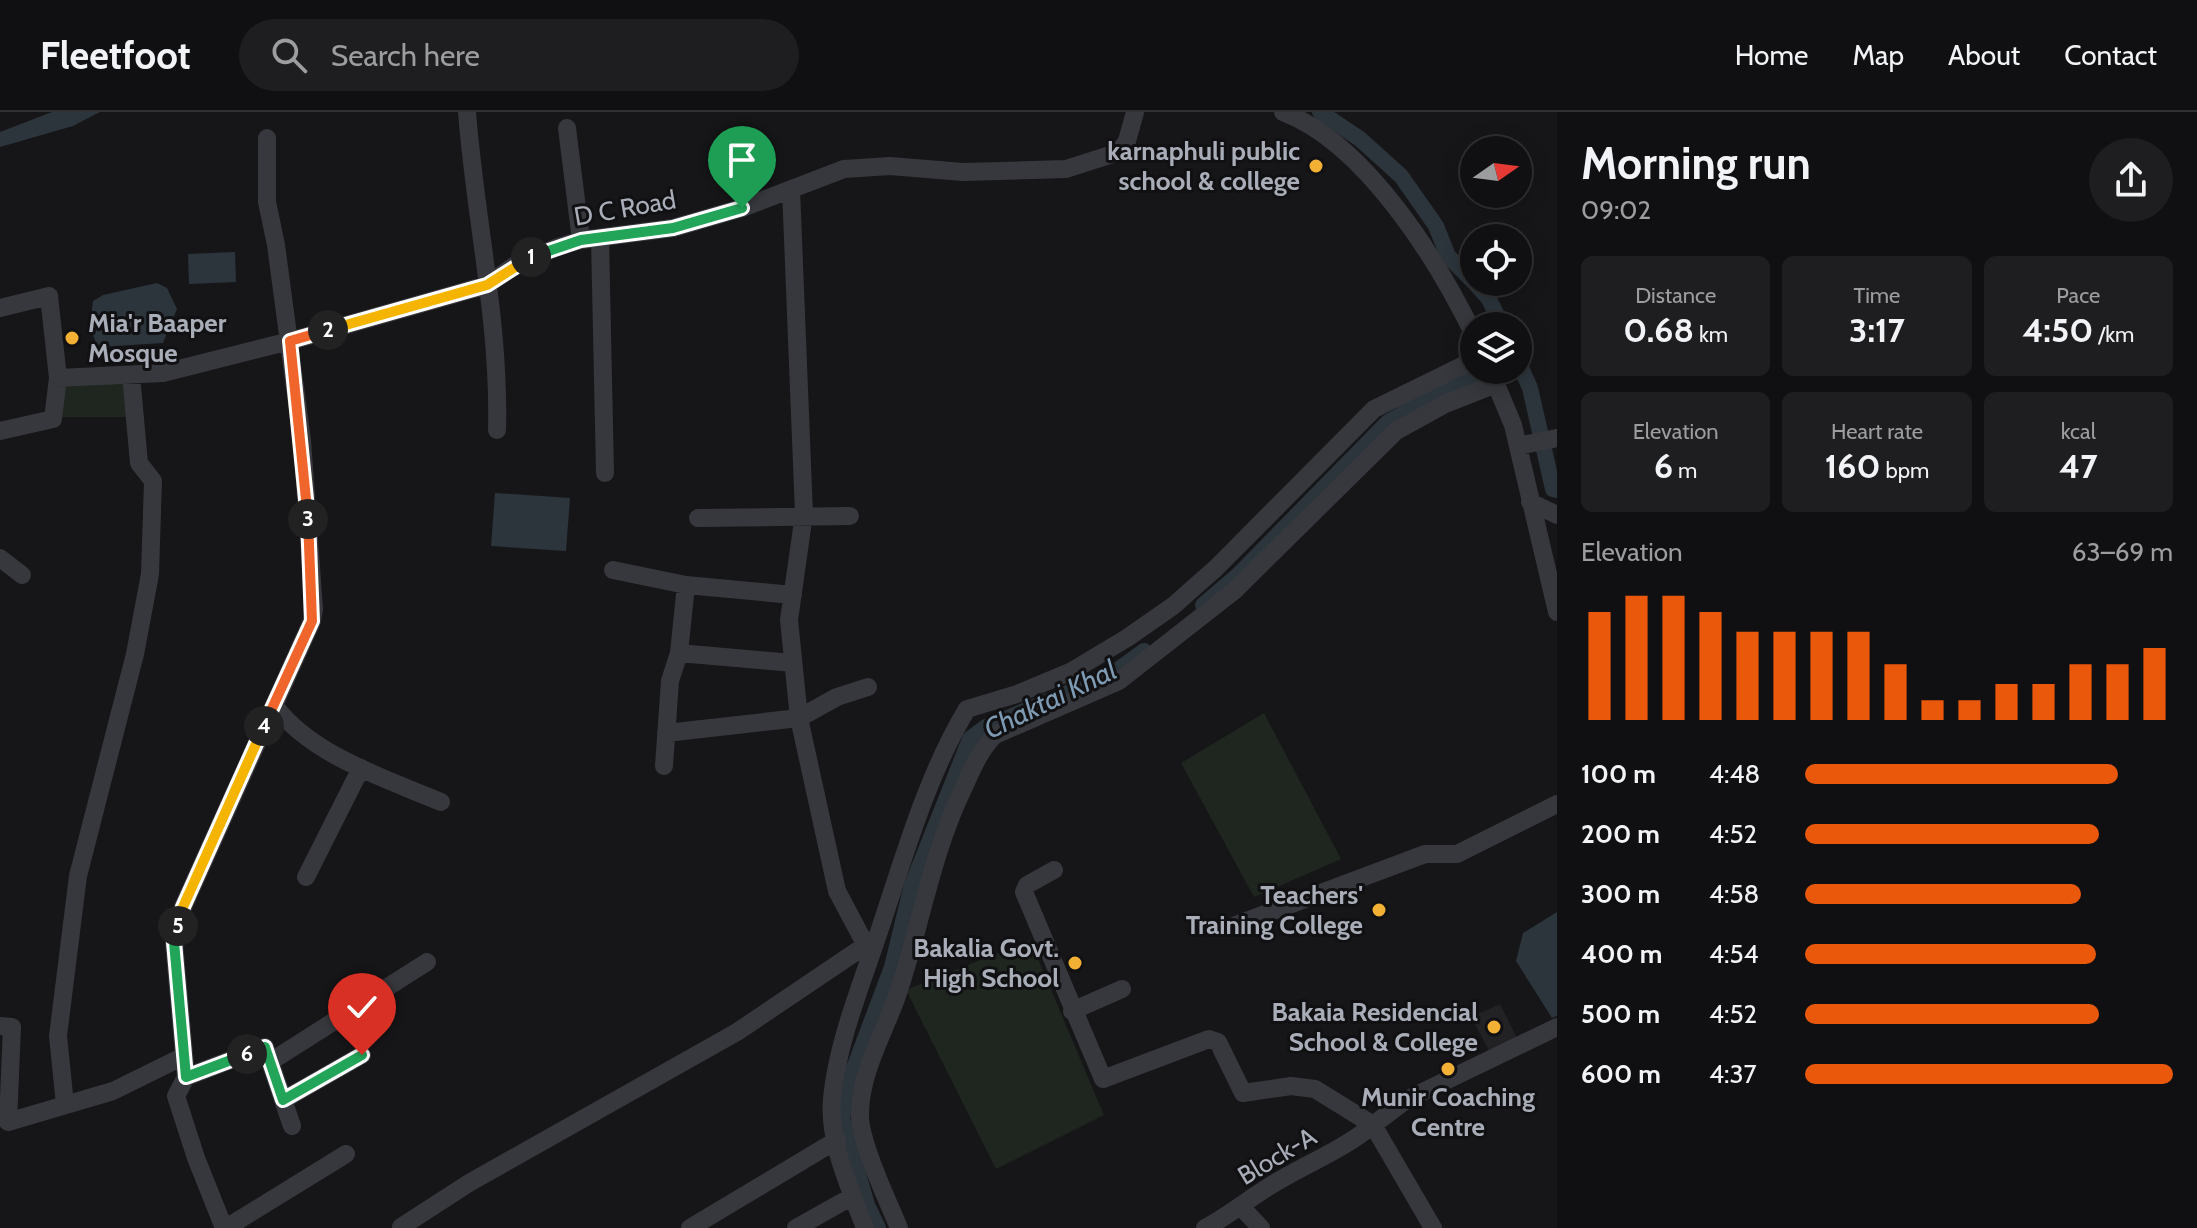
<!DOCTYPE html>
<html lang="en">
<head>
<meta charset="utf-8">
<style>
	body { margin:0; font-family:Cabin,sans-serif; background:#1e1e20; color:#f1f3f6; height:100vh; display:flex; flex-direction:column; font-size:30px; white-space:nowrap }
	* { box-sizing:border-box; margin:0 }
	p { font-size:26px; color:#9c9d9f }
	.icon { flex:none; width:44px; height:44px; fill:none; stroke:currentColor; stroke-width:2; stroke-linecap:round; stroke-linejoin:round }
	.map { position:relative; flex:1; overflow:hidden }
	.details { display:flex; flex-direction:column; background:#101012; width:640px }
	.details>* { flex:none }
	.needle { width:52px; rotate:76deg }
	.buttons { position:absolute; left:1460px; top:24px; display:grid; gap:16px }
	.buttons a { display:grid; place-items:center; width:72px; height:72px; border-radius:50%; background:#101012; box-shadow:0 4px 20px #0003,0 0 0 2px #303032; font-size:40px }
	.pin { position:absolute; display:grid; place-items:center; width:68px; height:68px; color:#fff; margin:-82px -34px; border-radius:50% 50% 50% 0; rotate:-45deg; box-shadow:0 0 8px #0007 }
	.pin .icon { rotate:45deg }
	.km { position:absolute; width:40px; height:40px; margin:-20px; border-radius:50%; background:#222; color:#fff; font-size:22px; line-height:40px; text-align:center }
	.round { display:grid; place-items:center; flex:none; width:84px; height:84px; border-radius:42px; background:#1e1e20 }
	.overview { display:flex; align-items:center; justify-content:space-between; height:136px; padding:0 24px }
	h1 { font-size:44px; font-weight:700; line-height:60px }
	.stats { display:grid; grid-template-columns:repeat(3,1fr); gap:12px; height:136px; padding:8px 24px }
	.stats div { display:grid; align-content:center; border-radius:12px; background:#1e1e20; text-align:center }
	.stats b { font-size:34px; font-weight:700 }
	.stats small { font-size:22px; font-weight:400 }
	.stats p { font-size:22px }
	.chart { height:224px; padding:16px 24px }
	.chart p { display:flex; justify-content:space-between }
	.chart svg { width:100%; height:144px; margin-top:8px; stroke:#ea580c; stroke-width:6 }
	ul { padding:0 24px; list-style:none; font-size:26px }
	li { display:grid; grid-template-columns:128px 96px 1fr; align-items:center; height:60px }
	li i { height:20px; border-radius:10px; background:#ea580c }
	header { display:flex; align-items:center; gap:48px; box-sizing:border-box; height:112px; padding:0 40px; background:#101012; border-bottom:2px solid #303032 }
	header strong { font-size:38px }
	nav { display:flex; gap:44px; margin-inline-start:auto; font-size:28px }
	.search { width:560px; height:72px; background:#1e1e20; display:flex; align-items:center; gap:20px; box-sizing:border-box; padding:0 28px; border-radius:44px; color:#9c9d9f; font-size:30px }
	main { display:flex; flex:1; min-height:0 }
	.map>svg:first-child { display:block }
	.built { fill:#222225 }
	.green { fill:#1e261f }
	.water { fill:#2c353c }
	.lines { fill:none; stroke-linecap:round; stroke-linejoin:round }
	.canal { stroke:#2c353c; stroke-width:16 }
	.minor { stroke:#37383d; stroke-width:18 }
	.split-1-casing { stroke:#fff; stroke-width:16 }
	.split-2-casing { stroke:#fff; stroke-width:16 }
	.split-3-casing { stroke:#fff; stroke-width:16 }
	.split-4-casing { stroke:#fff; stroke-width:16 }
	.split-5-casing { stroke:#fff; stroke-width:16 }
	.split-6-casing { stroke:#fff; stroke-width:16 }
	.split-7-casing { stroke:#fff; stroke-width:16 }
	.split-1 { stroke:#22a559; stroke-width:10 }
	.split-2 { stroke:#f5b400; stroke-width:10 }
	.split-3 { stroke:#f0652b; stroke-width:10 }
	.split-4 { stroke:#f0652b; stroke-width:10 }
	.split-5 { stroke:#f5b400; stroke-width:10 }
	.split-6 { stroke:#22a559; stroke-width:10 }
	.split-7 { stroke:#22a559; stroke-width:10 }
	.poi-dot { fill:#f2b134; stroke:#111113; stroke-width:3 }
	.labels { text-anchor:middle; dominant-baseline:central; stroke-width:6; stroke-linejoin:round; paint-order:stroke }
	.poi-label { font-size:26px; font-weight:bold; fill:#a8adb8; stroke:#111113; text-anchor:end }
	.street-label { font-size:26px; fill:#a8adb8; stroke:#111113 }
	.water-label { font-size:28px; font-style:italic; fill:#7f9bb3; stroke:#111113 }
</style>
</head>
<body>
<header>
<strong>Fleetfoot</strong>
<div class="search"><svg class="icon" aria-label="search" viewBox="0 0 24 24"><circle cx="10" cy="10" r="6"/><path d="M15 15l6 6"/></svg>Search here</div>
<nav><a>Home</a><a>Map</a><a>About</a><a>Contact</a></nav>
</header>
<main>
<div class="map">
<svg width="1557" height="1116" viewBox="0 0 1557 1116">
	<rect width="100%" height="100%" fill="#161618"/>
	<path class="built" d="M1500 892 1517 926 1490 940 1471 905Z"/>
	<path class="green" d="M61 268H128V305H61Z
		M1264 601 1341 747 1254 785 1181 651Z
		M1030 828 1104 1003 996 1057 906 878Z"/>
	<path class="water" d="M52 0H100L73 14 0 35V20Z
		M235 140 236 170 189 172 188 142Z
		M157 171 167 176 177 197 163 231 99 235C89 221 91 206 93 189L103 183Z
		M495 381 570 386 566 439 491 434Z
		M1557 800V904L1552 906 1516 849 1523 821Z"/>
	<g class="lines">
		<path class="canal" d="M1320 0 1360 27 1401 64 1436 114 1448 144 1474 170
			M1474 170 1489 187 1502 214
			M1518 249 1530 276 1553 377 1557 378
			M1203 493 1238 463 1388 310 1455 273 1494 258
			M878 1116 867 1093 842 1006 851 964 892 855 912 773 970 627 986 615 1111 563 1144 539"/>
		<path class="minor" d="M467 0C475 106 500 211 497 318
			M1283 0C1365 31 1437 147 1474 223
			M567 16 581 128
			M791 77 804 402 789 508 799 606 837 779 871 843C900 761 922 672 967 597L1017 582 1072 559 1127 526 1173 494 1216 456 1374 297 1474 248
			M600 126 605 361
			M0 196 49 184 58 266 53 307 0 319
			M1490 258 1513 313 1557 500
			M58 266 163 261 290 229 487 173 515 153 558 135 581 128 673 116 742 96 844 57 890 54 963 60 1066 57 1119 40 1127 29 1135 0
			M1518 334 1557 326
			M1530 390 1557 403
			M698 406 850 404
			M0 446 22 463
			M613 458 686 473 793 483
			M679 541 793 551
			M274 593C311 643 384 666 441 690
			M666 621 799 606 837 585 868 575
			M664 654 670 569 679 541 686 473
			M1054 758 1027 773 1024 780 1103 967 1209 927 1218 930 1243 981 1291 974 1315 977 1373 1013 1406 988 1557 915
			M306 765 361 656
			M1236 813 1425 742H1457L1557 692
			M1072 899 1122 877
			M0 914 12 915 8 1010 113 979 182 945
			M270 950 427 850
			M186 965 265 935 292 1014
			M283 988 362 943
			M65 993 58 924 78 764 135 542 150 462 153 369 139 351 131 263
			M1242 1096 1261 1116
			M401 1115 469 1071 737 920 866 833
			M224 1116 196 1046 176 984 186 965 174 830 183 795 312 509 314 497 302 328 276 133 267 90V26
			M226 1116 346 1042
			M690 1116 837 1028
			M796 1116 853 1084
			M865 1116C850 1076 828 1030 832 986 837 937 855 889 871 843
			M899 1116C888 1089 858 1027 860 1000 861 959 884 921 897 884 921 814 931 742 964 675 973 655 980 638 995 623L1119 569 1234 479 1396 319 1445 292 1496 272
			M1205 1116C1232 1102 1254 1082 1280 1068 1311 1050 1345 1036 1373 1013L1433 1116"/>
	</g>
	<g class="lines">
		<defs>
			<path id="split-1" d="M531 145 581 128 673 116 742 96"/>
			<path id="split-2" d="M328 218 487 173 531 145"/>
			<path id="split-3" d="M308 407 290 229 328 218"/>
			<path id="split-4" d="M264 614 312 509 308 407"/>
			<path id="split-5" d="M178 814 183 795 264 614"/>
			<path id="split-6" d="M178 814 174 830 186 965 247 942"/>
			<path id="split-7" d="M247 942 265 935 283 988 362 943"/>
		</defs>
		<use href="#split-1" class="split-1-casing"/>
		<use href="#split-2" class="split-2-casing"/>
		<use href="#split-3" class="split-3-casing"/>
		<use href="#split-4" class="split-4-casing"/>
		<use href="#split-5" class="split-5-casing"/>
		<use href="#split-6" class="split-6-casing"/>
		<use href="#split-7" class="split-7-casing"/>
		<use href="#split-1" class="split-1"/>
		<use href="#split-2" class="split-2"/>
		<use href="#split-3" class="split-3"/>
		<use href="#split-4" class="split-4"/>
		<use href="#split-5" class="split-5"/>
		<use href="#split-6" class="split-6"/>
		<use href="#split-7" class="split-7"/>
	</g>
	<g class="poi-dot">
		<circle cx="1316" cy="54" r="8"/>
		<circle cx="72" cy="226" r="8"/>
		<circle cx="1379" cy="798" r="8"/>
		<circle cx="1075" cy="851" r="8"/>
		<circle cx="1494" cy="915" r="8"/>
		<circle cx="1448" cy="957" r="8"/>
	</g>
	<g class="labels">
		<g class="poi-label">
			<text x="1300" y="39">karnaphuli public<tspan x="1300" dy="30">school &amp; college</tspan></text>
			<text x="88" y="211" text-anchor="start">Mia'r Baaper<tspan x="88" dy="30">Mosque</tspan></text>
			<text x="1363" y="783">Teachers'<tspan x="1363" dy="30">Training College</tspan></text>
			<text x="1059" y="836">Bakalia Govt.<tspan x="1059" dy="30">High School</tspan></text>
			<text x="1478" y="900">Bakaia Residencial<tspan x="1478" dy="30">School &amp; College</tspan></text>
			<text x="1448" y="985" text-anchor="middle">Munir Coaching<tspan x="1448" dy="30">Centre</tspan></text>
		</g>
		<g class="street-label">
			<text transform="translate(625 96) rotate(-10)">D C Road</text>
			<text transform="translate(1277 1044) rotate(-31)">Block-A</text>
		</g>
		<g class="water-label">
			<text transform="translate(1050 587) rotate(-26)">Chaktai Khal</text>
		</g>
	</g>
</svg>
<div class="buttons">
<a><svg class="needle" viewBox="-14 -14 28 28"><path d="M0-13l5 13h-10z" fill="#e53935"/><path d="M0 13l5-13h-10z" fill="#9c9d9f"/></svg></a>
<a><svg class="icon" aria-label="locate" viewBox="0 0 24 24"><circle cx="12" cy="12" r="6"/><path d="M12 2v4M12 18v4M2 12h4M18 12h4"/></svg></a>
<a><svg class="icon" aria-label="layers" viewBox="0 0 24 24"><path d="M12 4l9 5-9 5-9-5zM3 14l9 5 9-5"/></svg></a>
</div>
<div class="pin" style="left:742px;top:96px;background:#1e9e55"><svg class="icon" aria-label="arrive" viewBox="0 0 24 24"><path d="M6 21V4h12l-3 4 3 4H6"/></svg></div>
<div class="pin" style="left:362px;top:943px;background:#d93025"><svg class="icon" aria-label="check" viewBox="0 0 24 24"><path d="M5 12l5 5 9-10"/></svg></div>
<b class="km" style="left:531px;top:145px">1</b>
<b class="km" style="left:328px;top:218px">2</b>
<b class="km" style="left:308px;top:407px">3</b>
<b class="km" style="left:264px;top:614px">4</b>
<b class="km" style="left:178px;top:814px">5</b>
<b class="km" style="left:247px;top:942px">6</b>
</div>
<section class="details">
<div class="overview"><div><h1>Morning run</h1><p>09:02</p></div><a class="round"><svg class="icon" aria-label="share" viewBox="0 0 24 24"><path d="M12 15V3M7 8l5-5 5 5M5 13v7h14v-7"/></svg></a></div>
<div class="stats">
<div><p>Distance</p><b>0.68<small> km</small></b></div>
<div><p>Time</p><b>3:17</b></div>
<div><p>Pace</p><b>4:50<small> /km</small></b></div>
</div>
<div class="stats">
<div><p>Elevation</p><b>6<small> m</small></b></div>
<div><p>Heart rate</p><b>160<small> bpm</small></b></div>
<div><p>kcal</p><b>47</b></div>
</div>
<div class="chart"><p><span>Elevation</span>63–69 m</p>
<svg viewBox="0 0 160 44" preserveAspectRatio="none"><path d="M5 44V11M15 44V6M25 44V6M35 44V11M45 44V17M55 44V17M65 44V17M75 44V17M85 44V27M95 44V38M105 44V38M115 44V33M125 44V33M135 44V27M145 44V27M155 44V22"/></svg>
</div>
<ul>
<li><b>100 m</b>4:48<i style="width:85%"></i></li>
<li><b>200 m</b>4:52<i style="width:80%"></i></li>
<li><b>300 m</b>4:58<i style="width:75%"></i></li>
<li><b>400 m</b>4:54<i style="width:79%"></i></li>
<li><b>500 m</b>4:52<i style="width:80%"></i></li>
<li><b>600 m</b>4:37<i style="width:100%"></i></li>
</ul>
</section>
</main>
</body>
</html>
